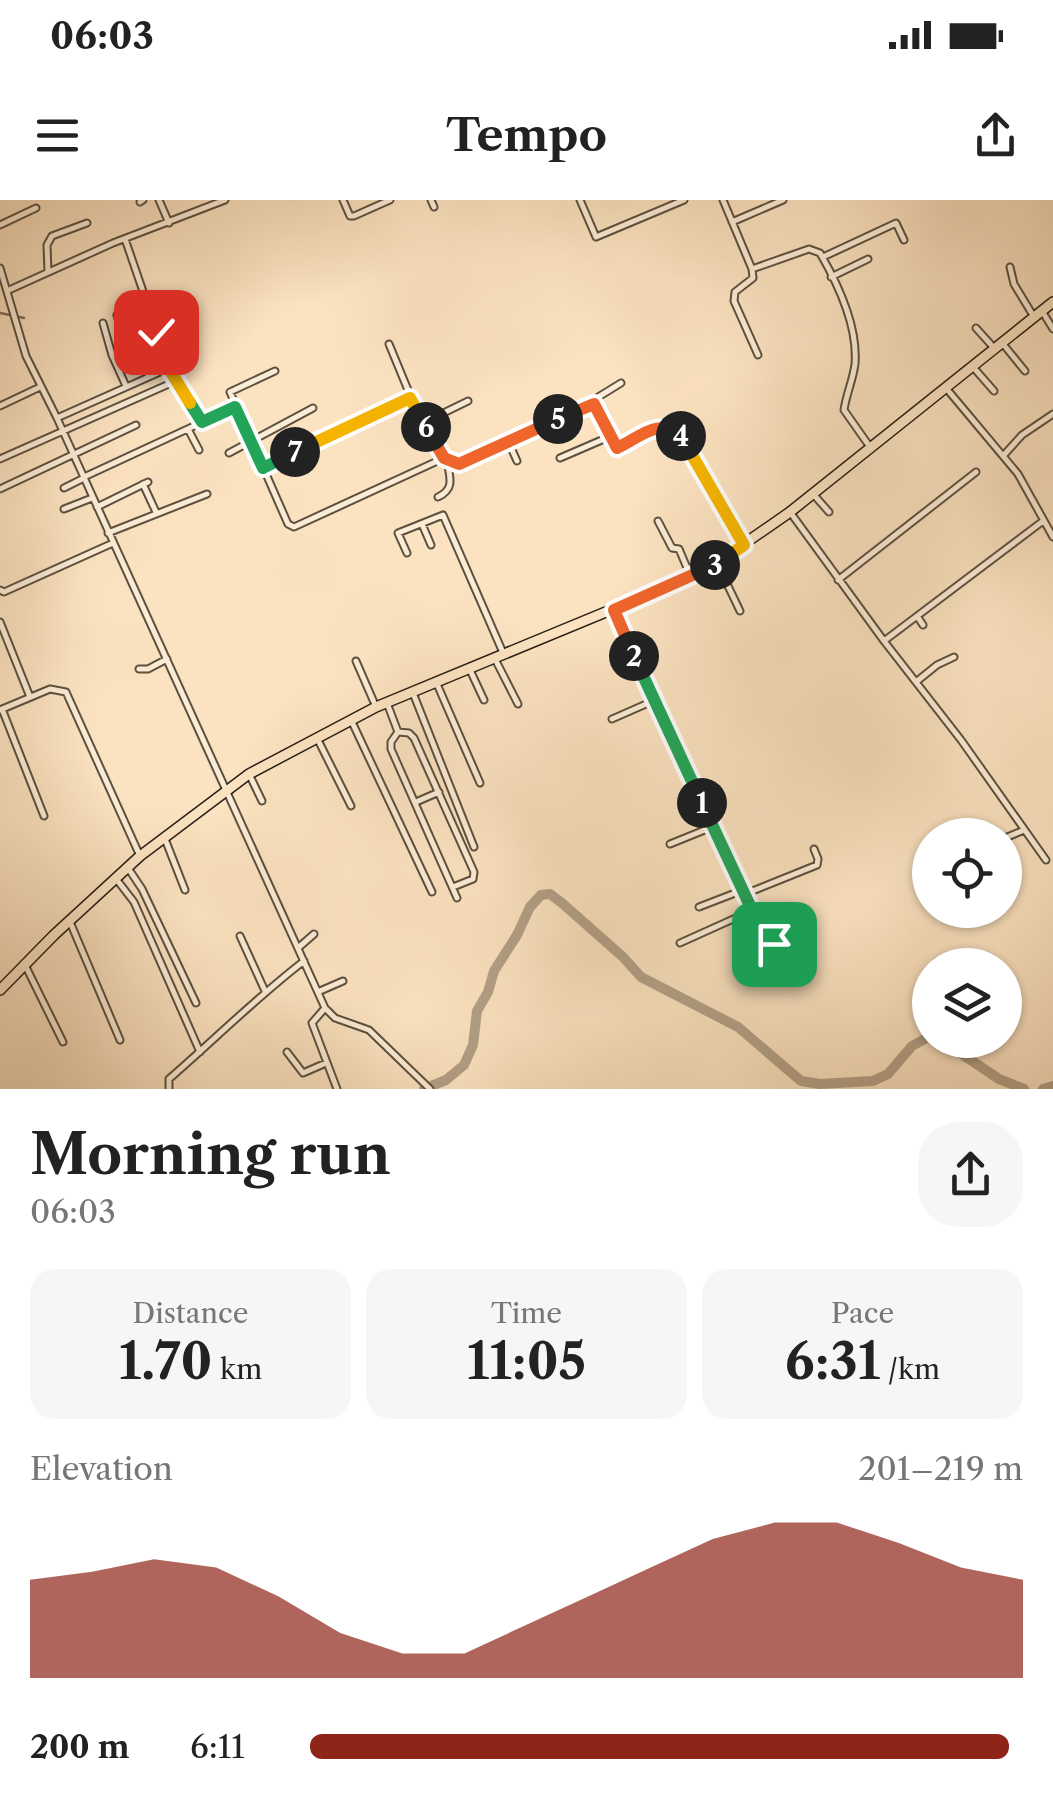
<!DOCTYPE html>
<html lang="en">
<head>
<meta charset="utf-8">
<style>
	body { margin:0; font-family:"Libre Caslon Text",serif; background:#f6f6f6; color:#222; height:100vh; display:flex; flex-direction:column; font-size:38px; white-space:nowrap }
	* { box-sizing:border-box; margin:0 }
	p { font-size:32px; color:#767676 }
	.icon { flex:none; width:55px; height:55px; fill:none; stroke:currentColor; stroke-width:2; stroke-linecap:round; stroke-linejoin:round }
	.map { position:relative; height:889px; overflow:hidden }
	.panel { display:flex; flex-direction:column; background:#fff; flex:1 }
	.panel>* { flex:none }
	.fabs { position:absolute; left:912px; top:618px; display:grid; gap:20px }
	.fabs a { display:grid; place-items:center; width:110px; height:110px; border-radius:50%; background:#fff; box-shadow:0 2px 8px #0004; font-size:50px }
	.pin { position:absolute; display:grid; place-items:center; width:85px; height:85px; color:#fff; margin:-42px; border-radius:20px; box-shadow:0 5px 15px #0006 }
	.km { position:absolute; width:50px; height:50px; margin:-25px; border-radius:50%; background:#222; color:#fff; font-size:28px; line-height:50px; text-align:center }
	.round { display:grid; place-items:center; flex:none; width:105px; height:105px; border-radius:40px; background:#f6f6f6 }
	.overview { display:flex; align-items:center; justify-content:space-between; height:170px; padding:0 30px }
	h1 { font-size:55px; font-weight:700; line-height:75px }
	.metrics { display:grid; grid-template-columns:repeat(3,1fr); gap:15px; height:170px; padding:10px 30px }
	.metrics div { display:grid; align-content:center; border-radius:25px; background:#f6f6f6; text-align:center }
	.metrics b { font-size:50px; font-weight:700 }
	.metrics small { font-size:28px; font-weight:400 }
	.metrics p { font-size:28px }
	.chart { height:280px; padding:20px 30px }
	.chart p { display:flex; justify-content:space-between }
	.chart svg { width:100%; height:180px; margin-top:10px; fill:#8f2418; opacity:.7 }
	ul { padding:0 30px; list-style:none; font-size:32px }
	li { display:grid; grid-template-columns:160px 120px 1fr; align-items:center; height:75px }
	li i { height:25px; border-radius:12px; background:#8f2418 }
	.status { display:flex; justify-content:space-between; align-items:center; height:70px; padding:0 50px; background:#fff; direction:ltr }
	.status svg { height:28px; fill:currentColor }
	header { display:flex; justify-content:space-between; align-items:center; height:130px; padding:0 30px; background:#fff; font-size:45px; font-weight:700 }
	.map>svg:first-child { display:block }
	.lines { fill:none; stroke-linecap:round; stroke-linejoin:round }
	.stream { stroke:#7b6c58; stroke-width:2.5 }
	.river { stroke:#b3a086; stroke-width:10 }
	.minor-casing { stroke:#5c503f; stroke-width:9 }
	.primary-casing { stroke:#271f14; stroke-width:12 }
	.minor { stroke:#fcecd6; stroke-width:5 }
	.primary { stroke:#fbe2c0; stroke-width:9 }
	.split-1-casing { stroke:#fff; stroke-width:20 }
	.split-2-casing { stroke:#fff; stroke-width:20 }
	.split-3-casing { stroke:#fff; stroke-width:20 }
	.split-4-casing { stroke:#fff; stroke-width:20 }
	.split-5-casing { stroke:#fff; stroke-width:20 }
	.split-6-casing { stroke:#fff; stroke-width:20 }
	.split-7-casing { stroke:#fff; stroke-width:20 }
	.split-8-casing { stroke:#fff; stroke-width:20 }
	.split-9-casing { stroke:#fff; stroke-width:20 }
	.split-1 { stroke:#22a559; stroke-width:12 }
	.split-2 { stroke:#22a559; stroke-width:12 }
	.split-3 { stroke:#f0652b; stroke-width:12 }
	.split-4 { stroke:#f5b400; stroke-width:12 }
	.split-5 { stroke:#f0652b; stroke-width:12 }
	.split-6 { stroke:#f0652b; stroke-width:12 }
	.split-7 { stroke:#f5b400; stroke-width:12 }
	.split-8 { stroke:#22a559; stroke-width:12 }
	.split-9 { stroke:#f5b400; stroke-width:12 }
</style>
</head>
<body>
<div class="status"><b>06:03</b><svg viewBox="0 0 49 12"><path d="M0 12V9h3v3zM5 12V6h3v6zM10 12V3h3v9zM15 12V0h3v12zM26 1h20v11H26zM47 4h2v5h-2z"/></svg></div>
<header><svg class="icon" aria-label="menu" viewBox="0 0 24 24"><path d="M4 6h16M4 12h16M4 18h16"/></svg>Tempo<svg class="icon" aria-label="share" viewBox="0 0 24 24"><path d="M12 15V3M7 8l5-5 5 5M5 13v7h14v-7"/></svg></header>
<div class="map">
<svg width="1053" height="889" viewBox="0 0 1053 889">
	<rect width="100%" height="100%" fill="#fbe2c0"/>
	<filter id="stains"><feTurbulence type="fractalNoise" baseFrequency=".002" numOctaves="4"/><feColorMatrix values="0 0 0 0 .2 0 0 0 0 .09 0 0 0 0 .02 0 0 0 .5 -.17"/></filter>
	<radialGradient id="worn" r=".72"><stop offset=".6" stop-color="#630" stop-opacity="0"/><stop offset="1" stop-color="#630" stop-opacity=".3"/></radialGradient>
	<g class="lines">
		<path class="stream" d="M0 113 24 118"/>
		<path class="river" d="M941 840 999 879 1024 889
			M424 889 446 880 464 865 473 845 477 811 488 792 494 771 517 735 530 707 541 695 550 694 562 703 623 757 641 777 738 827 801 881 820 884 873 881 888 874 912 846 930 836
			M1043 889 1053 886"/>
		<defs>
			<path id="minor" d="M159 0 169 23
				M343 0 350 16H354L390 0
				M431 0 434 7
				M580 0 596 37 684 0
				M723 0 752 69
				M140 2 143 0
				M732 22 783 0
				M0 25 36 8
				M125 39 169 167 202 222
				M823 57 896 23 904 40
				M1010 67 1014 84 1034 117
				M0 68 26 156 57 218 325 808 335 818 369 830 430 889
				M752 69 809 49 820 53C838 84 858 127 855 164 853 180 846 195 844 210L870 247
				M752 69 753 78 735 92 734 101 758 155
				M48 72 47 45 52 36 87 23
				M831 77 868 59
				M9 90 113 43 225 0
				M1042 111 1053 129
				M117 115 123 133H130L148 175
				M103 123 112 155 126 186
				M976 128 994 148
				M389 144 415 207 444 258
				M1003 144 1025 171
				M973 167 994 191
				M275 171 230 192 288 324 294 327 444 258 459 264 594 205 595 199 621 183
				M946 188 1018 274 1053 337
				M594 205 617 248C640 238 656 218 680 236L742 342
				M0 206 40 187
				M57 218 169 168
				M423 223 468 201
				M188 229 199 250
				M508 241 517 261
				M229 253 313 208
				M1003 256 1022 235 1053 214
				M560 258 611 236
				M0 259 169 184
				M264 267 410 198
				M84 277 235 207
				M143 284 156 312
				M64 288 84 278
				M0 289 136 225
				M814 295 829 312
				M438 297C455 289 450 278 447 261
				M97 307 148 282
				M64 309 92 298
				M790 312 884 441 961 540 1046 660
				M658 321 672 348 679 349 690 375
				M422 324 431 345
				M108 333 207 294
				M407 353 398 333 443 315 504 455
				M717 363 740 411
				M838 380 976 272
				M0 390 4 392 113 343
				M614 410 767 742 776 744 809 734
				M917 416 923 425
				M0 422 30 497
				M884 441 1043 321
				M495 459 518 504
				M356 461 376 507
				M139 469H148L167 459
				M470 470 484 500
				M916 482 937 465 954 457
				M437 484 480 583
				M413 493 474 647
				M387 503 398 532 391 542V549L457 698
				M2 509 44 616
				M0 510 50 489 66 492 140 656
				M612 519 653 501
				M352 522 432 692
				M398 532 409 533 414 538 474 672 473 679 453 687
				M318 540 351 606
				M249 574 262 601
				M416 602 439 592
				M1005 638 1024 630
				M165 639 185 690
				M670 644 712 627
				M128 668 142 689 196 803
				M117 680 134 702 200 852
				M745 694 817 665 818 659 814 649
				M699 707 743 690
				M70 722 120 840
				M240 736 265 791
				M680 743 751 711
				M298 748 314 734
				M26 767 63 842
				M320 791 343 781
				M325 808 312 823 337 889
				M287 852 303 873 326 863
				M169 889V879C214 840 257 797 304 761"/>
			<path id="primary" d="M0 790 54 735 140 656 249 574 376 507 705 371 790 312 1053 102"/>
		</defs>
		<use href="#minor" class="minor-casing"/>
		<use href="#primary" class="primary-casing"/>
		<use href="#minor" class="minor"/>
		<use href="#primary" class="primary"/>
	</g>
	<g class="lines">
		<defs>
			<path id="split-1" d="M702 603 767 742 774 744"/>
			<path id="split-2" d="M634 456 702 603"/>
			<path id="split-3" d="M634 456 614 410 715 365"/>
			<path id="split-4" d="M681 236 744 345 715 365"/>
			<path id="split-5" d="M558 219 594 204 617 248C640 238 656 217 681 236"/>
			<path id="split-6" d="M426 227 444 258 459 264 558 219"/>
			<path id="split-7" d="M295 252 410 198 426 227"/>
			<path id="split-8" d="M190 203 202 222 235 207 263 268 295 252"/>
			<path id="split-9" d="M156 132 171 172 190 203"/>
		</defs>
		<use href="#split-1" class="split-1-casing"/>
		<use href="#split-2" class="split-2-casing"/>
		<use href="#split-3" class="split-3-casing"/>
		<use href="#split-4" class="split-4-casing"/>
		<use href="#split-5" class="split-5-casing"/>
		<use href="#split-6" class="split-6-casing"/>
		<use href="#split-7" class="split-7-casing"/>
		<use href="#split-8" class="split-8-casing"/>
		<use href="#split-9" class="split-9-casing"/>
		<use href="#split-1" class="split-1"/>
		<use href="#split-2" class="split-2"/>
		<use href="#split-3" class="split-3"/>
		<use href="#split-4" class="split-4"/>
		<use href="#split-5" class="split-5"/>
		<use href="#split-6" class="split-6"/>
		<use href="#split-7" class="split-7"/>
		<use href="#split-8" class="split-8"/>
		<use href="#split-9" class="split-9"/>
	</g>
	<rect width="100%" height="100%" filter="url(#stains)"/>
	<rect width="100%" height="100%" fill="url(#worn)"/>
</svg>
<div class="fabs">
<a><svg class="icon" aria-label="locate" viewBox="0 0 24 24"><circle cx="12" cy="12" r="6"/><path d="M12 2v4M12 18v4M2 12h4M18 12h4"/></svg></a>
<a><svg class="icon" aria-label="layers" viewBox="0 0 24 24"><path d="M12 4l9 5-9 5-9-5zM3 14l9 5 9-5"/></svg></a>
</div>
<div class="pin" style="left:774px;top:744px;background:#1e9e55"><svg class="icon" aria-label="arrive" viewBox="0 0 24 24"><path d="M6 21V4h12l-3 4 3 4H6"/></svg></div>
<div class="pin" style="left:156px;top:132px;background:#d93025"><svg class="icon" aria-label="check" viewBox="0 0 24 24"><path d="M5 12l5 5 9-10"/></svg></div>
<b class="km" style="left:702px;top:603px">1</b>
<b class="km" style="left:634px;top:456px">2</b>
<b class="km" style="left:715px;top:365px">3</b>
<b class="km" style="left:681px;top:236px">4</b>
<b class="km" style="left:558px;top:219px">5</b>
<b class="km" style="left:426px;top:227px">6</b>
<b class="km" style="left:295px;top:252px">7</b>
</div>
<section class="panel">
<div class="overview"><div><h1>Morning run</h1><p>06:03</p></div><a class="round"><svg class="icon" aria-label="share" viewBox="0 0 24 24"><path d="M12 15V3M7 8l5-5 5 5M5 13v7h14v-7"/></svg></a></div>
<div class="metrics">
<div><p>Distance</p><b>1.70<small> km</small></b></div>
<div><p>Time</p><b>11:05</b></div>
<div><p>Pace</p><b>6:31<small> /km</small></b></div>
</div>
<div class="chart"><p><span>Elevation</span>201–219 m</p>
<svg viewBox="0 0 160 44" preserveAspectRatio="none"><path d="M0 44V20L10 18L20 15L30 17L40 24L50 33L60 38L70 38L80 31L90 24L100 17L110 10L120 6L130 6L140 11L150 17L160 20V44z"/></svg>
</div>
<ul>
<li><b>200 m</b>6:11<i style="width:98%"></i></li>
</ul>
</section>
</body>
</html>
